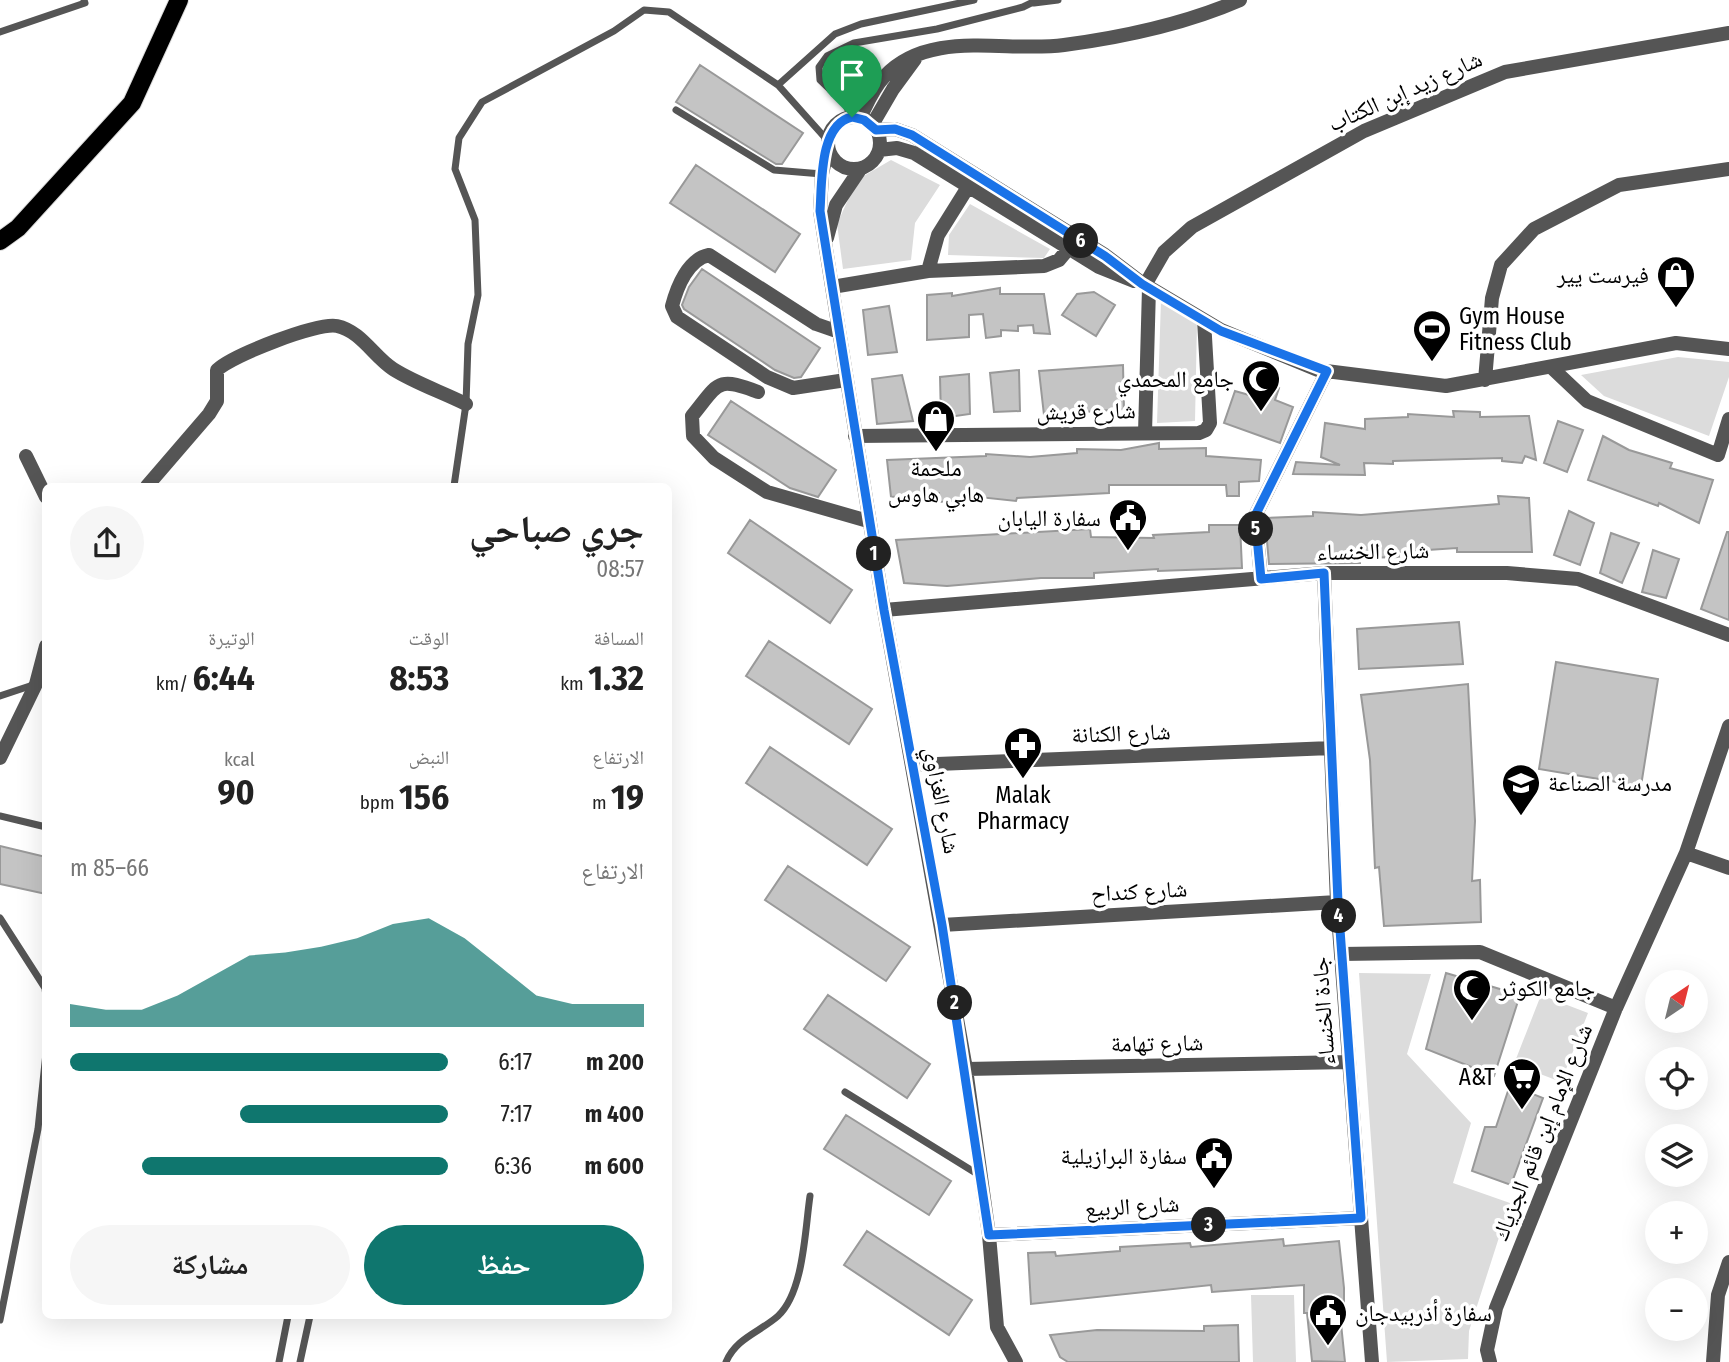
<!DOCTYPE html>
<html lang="ar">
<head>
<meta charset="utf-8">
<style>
	body { margin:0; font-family:"Fira Sans Condensed","Noto Naskh Arabic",sans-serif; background:#f6f6f6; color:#222; direction:rtl; height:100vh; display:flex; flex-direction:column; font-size:26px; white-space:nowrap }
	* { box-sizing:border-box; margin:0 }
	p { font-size:23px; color:#767676 }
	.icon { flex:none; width:38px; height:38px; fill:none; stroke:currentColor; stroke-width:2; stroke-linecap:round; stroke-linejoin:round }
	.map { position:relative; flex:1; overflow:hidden; direction:ltr }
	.drawer { position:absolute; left:42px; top:483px; width:630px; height:836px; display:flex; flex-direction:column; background:#fff; border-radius:10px; box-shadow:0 7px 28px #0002; direction:rtl }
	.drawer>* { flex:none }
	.needle { width:46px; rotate:35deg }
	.tools { position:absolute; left:1645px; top:970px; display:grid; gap:14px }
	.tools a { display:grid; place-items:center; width:63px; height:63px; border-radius:50%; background:#fff; box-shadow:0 7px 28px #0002; font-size:35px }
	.pin { position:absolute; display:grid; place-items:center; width:60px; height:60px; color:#fff; margin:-72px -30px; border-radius:50% 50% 50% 0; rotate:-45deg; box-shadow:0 0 7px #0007 }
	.pin .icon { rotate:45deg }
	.km { position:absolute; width:35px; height:35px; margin:-18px; border-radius:50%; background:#222; color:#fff; font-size:19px; line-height:35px; text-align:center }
	.round { display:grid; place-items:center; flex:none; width:74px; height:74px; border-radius:37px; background:#f6f6f6 }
	.overview { display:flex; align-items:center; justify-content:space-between; height:119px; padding:0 28px }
	h1 { font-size:38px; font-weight:700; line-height:52px }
	.metrics { display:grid; grid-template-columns:repeat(3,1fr); gap:10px; height:119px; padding:7px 28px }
	.metrics div { display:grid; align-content:center }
	.metrics b { font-size:35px; font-weight:700 }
	.metrics small { font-size:19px; font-weight:400 }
	.metrics p { font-size:19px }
	.chart { height:196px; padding:14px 28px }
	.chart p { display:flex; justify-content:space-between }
	.chart svg { width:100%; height:126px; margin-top:7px; fill:#0f766e; opacity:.7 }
	.action { display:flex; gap:14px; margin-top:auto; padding:14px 28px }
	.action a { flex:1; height:80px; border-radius:42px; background:#0f766e; color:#fff; font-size:28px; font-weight:700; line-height:80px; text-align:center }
	.action a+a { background:#f6f6f6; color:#222 }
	ul { padding:0 28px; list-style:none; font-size:23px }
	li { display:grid; grid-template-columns:112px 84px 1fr; align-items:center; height:52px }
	li i { height:18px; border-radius:9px; background:#0f766e }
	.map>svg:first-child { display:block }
	.green { fill:#dcdcdc }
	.building { fill:#c4c4c4; stroke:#999; stroke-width:2 }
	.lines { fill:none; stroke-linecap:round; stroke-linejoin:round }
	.primary-casing { stroke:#dbdbdb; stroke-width:20 }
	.service { stroke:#555; stroke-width:7 }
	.minor { stroke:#555; stroke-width:14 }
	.primary { stroke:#000; stroke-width:18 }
	.route-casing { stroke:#fff; stroke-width:14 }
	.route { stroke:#1a73e8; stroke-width:9 }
	.labels { text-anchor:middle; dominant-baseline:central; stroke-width:7; stroke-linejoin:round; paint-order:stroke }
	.street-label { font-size:23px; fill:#000; stroke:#fff }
	.poi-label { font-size:23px; fill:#000; stroke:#fff; text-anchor:end }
</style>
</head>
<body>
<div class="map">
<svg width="1729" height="1362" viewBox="0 0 1729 1362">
	<rect width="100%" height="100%" fill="#fff"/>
	<path class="green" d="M891 160 940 185 915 223 911 260 843 269 837 224 857 180Z
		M970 204 1050 249 1044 258 948 255 949 235Z
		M1161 300 1197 323 1195 421 1157 423Z
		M1678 357 1729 362V377L1709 436 1604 396 1581 375Z
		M1359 973 1431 974 1407 1054 1471 1123 1453 1183 1510 1203 1469 1331 1468 1359 1387 1362Z
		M1541 995 1588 1013 1561 1082 1514 1064Z
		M1251 1295H1294L1296 1362H1253Z"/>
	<path class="building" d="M700 65 803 133 782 164H776L676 102Z
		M696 165 800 234 775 272 670 203Z
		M702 269 820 348 801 377 794 378 775 370 684 309 682 305 689 287Z
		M1000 288V294H1044L1050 334 1034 333 1033 325 1018 326V331L1001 330V336L986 338 983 314 969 315V337L927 340V295L952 293V296Z
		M1094 292 1115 305 1096 336 1062 315 1077 294Z
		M889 306 897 352 868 355 863 310Z
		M1123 365 1124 409 1044 415 1039 371Z
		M1019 370 1020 411 994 412 990 373Z
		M969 374 970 414 941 418 940 377Z
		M902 375 913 421 877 424 872 379Z
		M1255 379 1279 388 1275 400 1293 407 1280 443 1224 423 1235 391 1249 395Z
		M731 401 836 470 818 497 790 488 708 435Z
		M1453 411 1480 412V417L1529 416 1536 460 1525 456 1522 463 1502 461V458L1393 461V464L1364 463 1365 475 1293 474 1296 462 1340 465 1321 457 1325 423 1365 429V419L1408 417V414L1454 417Z
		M1558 421 1583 430 1567 472 1544 463Z
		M1603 436 1629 450 1672 463 1670 468 1713 480 1699 523 1659 503 1658 506 1588 480Z
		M1159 443V449L1206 448V456L1261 460 1259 481 1239 482V496H1227L1226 485H1109V493L1017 498 1016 501 970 496V499L940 502 939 493 891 497 887 460 986 456V454L1030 457 1077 453V449L1121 450Z
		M1498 496 1529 498 1532 552H1457V548L1398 552 1399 557 1360 558V563L1269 564 1265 518 1313 516V512L1361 515 1499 504Z
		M1569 511 1594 523 1580 565 1554 555Z
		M750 520 852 590 830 623 728 553Z
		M1209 525H1240L1242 568 1158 571V569L1094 573V578H1041L947 586 904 583 896 540 1090 529 1091 537 1154 538 1153 535 1209 532Z
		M1727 532H1729V620L1701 609Z
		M1611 533 1639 543 1622 583 1600 573Z
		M1653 550 1679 559 1666 598 1642 592Z
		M1459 622 1463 664 1359 669 1357 629Z
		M769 641 872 709 849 744 746 676Z
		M1556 662 1658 679 1641 786 1539 769Z
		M1468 684 1475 821 1472 881 1480 880 1481 922 1384 926 1379 867 1375 868 1370 760 1361 695Z
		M770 747 892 829 867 865 746 783Z
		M0 846 46 857V894L0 884Z
		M788 866 910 947 886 981 765 900Z
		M1446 973 1520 995 1494 1076 1426 1049Z
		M828 995 930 1064 907 1098 804 1029Z
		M1510 1085 1543 1098 1511 1185 1472 1171 1485 1127H1496Z
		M846 1115 951 1181 929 1215 824 1149Z
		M867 1231 972 1300 949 1335 844 1265Z
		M1283 1239 1284 1246 1339 1241 1344 1288V1314H1340L1345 1362 1312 1361 1307 1313H1304V1285L1212 1292 1211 1285 1031 1304 1028 1253 1055 1252 1056 1256 1120 1251V1247L1190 1243 1191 1247Z
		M1238 1325 1239 1362H1068L1060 1357 1050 1335 1097 1330 1204 1331V1326Z"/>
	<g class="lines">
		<defs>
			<path id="primary" d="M0 241 18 228 132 103 179 0"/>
		</defs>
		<use href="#primary" class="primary-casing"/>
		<path class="service" d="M1034 3 1058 0
			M0 32 85 3 84 0
			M778 85 835 34 861 24 974 0
			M676 110 774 170 822 174
			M852 117 845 104 820 80 819 67 827 56 854 43 937 29 1023 7 1037 0
			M454 486 466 404 468 344 478 295 475 220 455 169 459 138 482 102 614 31 644 10 669 12 778 85 828 141
			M0 696 36 684
			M0 816 46 827
			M0 918 45 988 46 997
			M845 1092 979 1175
			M0 1320 38 1129 46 1053
			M279 1362 288 1316
			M300 1362 310 1316
			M726 1362C736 1338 760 1332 778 1316 804 1292 805 1229 810 1196"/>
		<path class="minor" d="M828 143a26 26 0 1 1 52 0a26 26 0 1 1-52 0Z
			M860 118C867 104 873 88 884 77 929 28 1007 53 1064 45 1124 37 1185 24 1240 0
			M872 125 893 89 915 59
			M876 130 895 129 912 135 1105 255 1142 283 1221 330 1318 370 1446 386 1676 343 1729 349
			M828 148 822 174 820 211 832 287 884 610 966 1069 989 1235 997 1327 1016 1362
			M879 150 897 148 914 153 1099 267 1134 281
			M827 238 836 205 861 168
			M928 271 938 235 968 187
			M1145 285 1164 252 1192 227 1364 131 1505 72 1729 33
			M832 287 928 271 1044 266 1059 260 1069 248
			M839 332 816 324 709 255C688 259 677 287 672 306L677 317 767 377 793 388 846 380
			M1551 367 1587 401 1718 455 1729 419
			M1485 380 1492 298 1501 265 1534 229 1619 185 1729 169
			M758 392C716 376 719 383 692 416L693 436 714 458 767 492 868 521
			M1145 433 1149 288
			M855 436 1199 433 1206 430 1210 423 1204 320
			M26 456 46 497
			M147 486 209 414 217 401V370C233 355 318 322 337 326 361 331 374 357 393 369 415 383 442 392 466 404
			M1324 573 1337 902 1372 1362
			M1261 578 1255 516 1327 371
			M884 610 1324 573H1507L1578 579 1729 635
			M0 758 36 684 46 646
			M912 765 1331 748
			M1686 853 1729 868
			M942 925 1337 902
			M1341 954 1480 952 1616 1008
			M966 1069 1349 1062
			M989 1235 1361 1218
			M1490 1362 1487 1350 1496 1308 1616 1008 1686 853 1729 726
			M1713 1362 1718 1295 1729 1262"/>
		<use href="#primary" class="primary"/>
	</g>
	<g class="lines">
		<defs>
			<path id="route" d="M852 117 864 120 876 130 895 129 912 135 1105 256 1142 284 1221 331 1327 371 1255 516 1261 579 1324 573 1338 902 1361 1218 989 1235 942 925 884 610 820 211C822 184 819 124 852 117Z"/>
		</defs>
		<use href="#route" class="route-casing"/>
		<use href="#route" class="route"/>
	</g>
	<defs>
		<symbol id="shop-pin" viewBox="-11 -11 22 30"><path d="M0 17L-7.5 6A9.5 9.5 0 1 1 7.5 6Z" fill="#000" stroke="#fff"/><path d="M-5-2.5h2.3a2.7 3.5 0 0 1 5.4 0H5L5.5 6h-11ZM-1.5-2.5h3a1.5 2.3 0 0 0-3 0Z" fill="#fff"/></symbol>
		<symbol id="stadium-pin" viewBox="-11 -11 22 30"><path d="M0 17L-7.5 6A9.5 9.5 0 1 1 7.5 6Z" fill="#000" stroke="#fff"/><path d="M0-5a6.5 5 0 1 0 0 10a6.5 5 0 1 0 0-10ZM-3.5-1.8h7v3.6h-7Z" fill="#fff"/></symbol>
		<symbol id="mosque-pin" viewBox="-11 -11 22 30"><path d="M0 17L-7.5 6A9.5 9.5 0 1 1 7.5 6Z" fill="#000" stroke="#fff"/><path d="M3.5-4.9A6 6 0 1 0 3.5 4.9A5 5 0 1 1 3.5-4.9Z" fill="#fff"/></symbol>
		<symbol id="civic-pin" viewBox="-11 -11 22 30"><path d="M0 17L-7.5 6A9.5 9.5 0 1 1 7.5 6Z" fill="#000" stroke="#fff"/><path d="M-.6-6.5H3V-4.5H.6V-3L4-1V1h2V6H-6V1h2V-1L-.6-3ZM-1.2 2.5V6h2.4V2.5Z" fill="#fff"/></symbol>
		<symbol id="pharmacy-pin" viewBox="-11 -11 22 30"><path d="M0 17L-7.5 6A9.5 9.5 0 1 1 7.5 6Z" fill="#000" stroke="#fff"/><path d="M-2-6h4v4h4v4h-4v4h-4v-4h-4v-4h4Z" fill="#fff"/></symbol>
		<symbol id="school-pin" viewBox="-11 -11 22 30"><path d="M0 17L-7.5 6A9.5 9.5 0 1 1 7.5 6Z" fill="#000" stroke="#fff"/><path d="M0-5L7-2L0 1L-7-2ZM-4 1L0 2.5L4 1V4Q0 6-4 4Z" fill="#fff"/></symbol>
		<symbol id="supermarket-pin" viewBox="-11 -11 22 30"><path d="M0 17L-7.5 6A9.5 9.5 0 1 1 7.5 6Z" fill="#000" stroke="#fff"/><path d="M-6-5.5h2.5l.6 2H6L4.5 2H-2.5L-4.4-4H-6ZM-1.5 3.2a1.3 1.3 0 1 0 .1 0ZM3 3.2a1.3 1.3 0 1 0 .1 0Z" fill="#fff"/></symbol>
	</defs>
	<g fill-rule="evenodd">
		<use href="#shop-pin" x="1654" y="253" width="44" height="60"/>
		<use href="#stadium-pin" x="1410" y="307" width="44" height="60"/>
		<use href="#mosque-pin" x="1239" y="357" width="44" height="60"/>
		<use href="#shop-pin" x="914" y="397" width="44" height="60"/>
		<use href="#civic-pin" x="1106" y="496" width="44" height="60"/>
		<use href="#pharmacy-pin" x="1001" y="724" width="44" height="60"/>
		<use href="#school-pin" x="1499" y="761" width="44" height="60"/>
		<use href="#mosque-pin" x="1450" y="966" width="44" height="60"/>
		<use href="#supermarket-pin" x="1500" y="1055" width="44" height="60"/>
		<use href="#civic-pin" x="1192" y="1134" width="44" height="60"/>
		<use href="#civic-pin" x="1306" y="1291" width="44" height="60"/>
	</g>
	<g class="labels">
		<g class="street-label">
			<text transform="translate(1405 91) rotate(-24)">شارع زيد إبن الكتاب</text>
			<text transform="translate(1086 411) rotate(-1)">شارع قريش</text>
			<text transform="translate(1373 551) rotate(-1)">شارع الخنساء</text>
			<text transform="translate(1121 733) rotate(-2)">شارع الكنانة</text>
			<text transform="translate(942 800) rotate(79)">شارع الغزاوي</text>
			<text transform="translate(1139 891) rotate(-3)">شارع كنداح</text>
			<text transform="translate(1323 1011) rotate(-94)">جادة الخنساء</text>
			<text transform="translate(1157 1043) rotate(-1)">شارع تهامة</text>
			<text transform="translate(1542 1132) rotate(-68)">شارع الإمام إبن قائم الجزياك</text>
			<text transform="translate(1132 1206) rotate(-3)">شارع الربيع</text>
		</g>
		<g class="poi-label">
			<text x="1649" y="275">فيرست يير</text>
			<text x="1459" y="316" text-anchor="start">Gym House<tspan x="1459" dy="26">Fitness Club</tspan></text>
			<text x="1234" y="379">جامع المحمدي</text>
			<text x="936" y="468" text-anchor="middle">ملحمة<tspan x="936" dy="26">هابي هاوس</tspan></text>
			<text x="1101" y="518">سفارة اليابان</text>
			<text x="1548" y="783" text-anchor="start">مدرسة الصناعة</text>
			<text x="1023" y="795" text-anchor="middle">Malak<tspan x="1023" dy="26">Pharmacy</tspan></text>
			<text x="1499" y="988" text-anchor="start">جامع الكوثر</text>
			<text x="1495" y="1077">A&amp;T</text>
			<text x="1187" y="1156">سفارة البرازيلية</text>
			<text x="1355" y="1313" text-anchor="start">سفارة أذربيدجان</text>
		</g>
	</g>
</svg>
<div class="tools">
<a><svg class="needle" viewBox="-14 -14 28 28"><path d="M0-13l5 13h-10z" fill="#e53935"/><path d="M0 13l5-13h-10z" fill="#767676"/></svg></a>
<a><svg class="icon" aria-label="locate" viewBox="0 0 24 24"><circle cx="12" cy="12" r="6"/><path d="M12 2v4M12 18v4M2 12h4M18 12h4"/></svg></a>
<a><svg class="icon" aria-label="layers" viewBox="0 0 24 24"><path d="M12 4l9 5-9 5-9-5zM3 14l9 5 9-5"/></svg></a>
<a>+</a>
<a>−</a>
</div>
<div class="pin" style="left:852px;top:117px;background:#1e9e55"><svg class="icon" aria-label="arrive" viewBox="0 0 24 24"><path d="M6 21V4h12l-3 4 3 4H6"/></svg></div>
<b class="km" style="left:874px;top:554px">1</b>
<b class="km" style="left:955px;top:1003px">2</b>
<b class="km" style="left:1209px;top:1225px">3</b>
<b class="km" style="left:1339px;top:916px">4</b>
<b class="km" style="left:1256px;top:529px">5</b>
<b class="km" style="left:1081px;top:241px">6</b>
<section class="drawer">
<div class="overview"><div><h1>جري صباحي</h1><p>08:57</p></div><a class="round"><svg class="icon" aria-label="share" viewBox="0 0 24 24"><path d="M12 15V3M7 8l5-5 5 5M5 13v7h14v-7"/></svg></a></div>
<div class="metrics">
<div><p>المسافة</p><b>1.32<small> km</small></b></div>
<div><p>الوقت</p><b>8:53</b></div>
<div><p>الوتيرة</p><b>6:44<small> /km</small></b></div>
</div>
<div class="metrics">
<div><p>الارتفاع</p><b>19<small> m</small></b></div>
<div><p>النبض</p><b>156<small> bpm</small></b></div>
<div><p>kcal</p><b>90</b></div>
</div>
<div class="chart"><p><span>الارتفاع</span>66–85 m</p>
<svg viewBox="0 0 160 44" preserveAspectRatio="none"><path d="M0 44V36L10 38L20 38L30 33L40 26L50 19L60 18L70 16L80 13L90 8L100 6L110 13L120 23L130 33L140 36L150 36L160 36V44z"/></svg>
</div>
<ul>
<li><b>200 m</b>6:17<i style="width:100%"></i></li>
<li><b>400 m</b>7:17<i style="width:55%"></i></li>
<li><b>600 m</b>6:36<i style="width:81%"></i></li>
</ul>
<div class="action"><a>حفظ</a><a>مشاركة</a></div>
</section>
</div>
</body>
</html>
